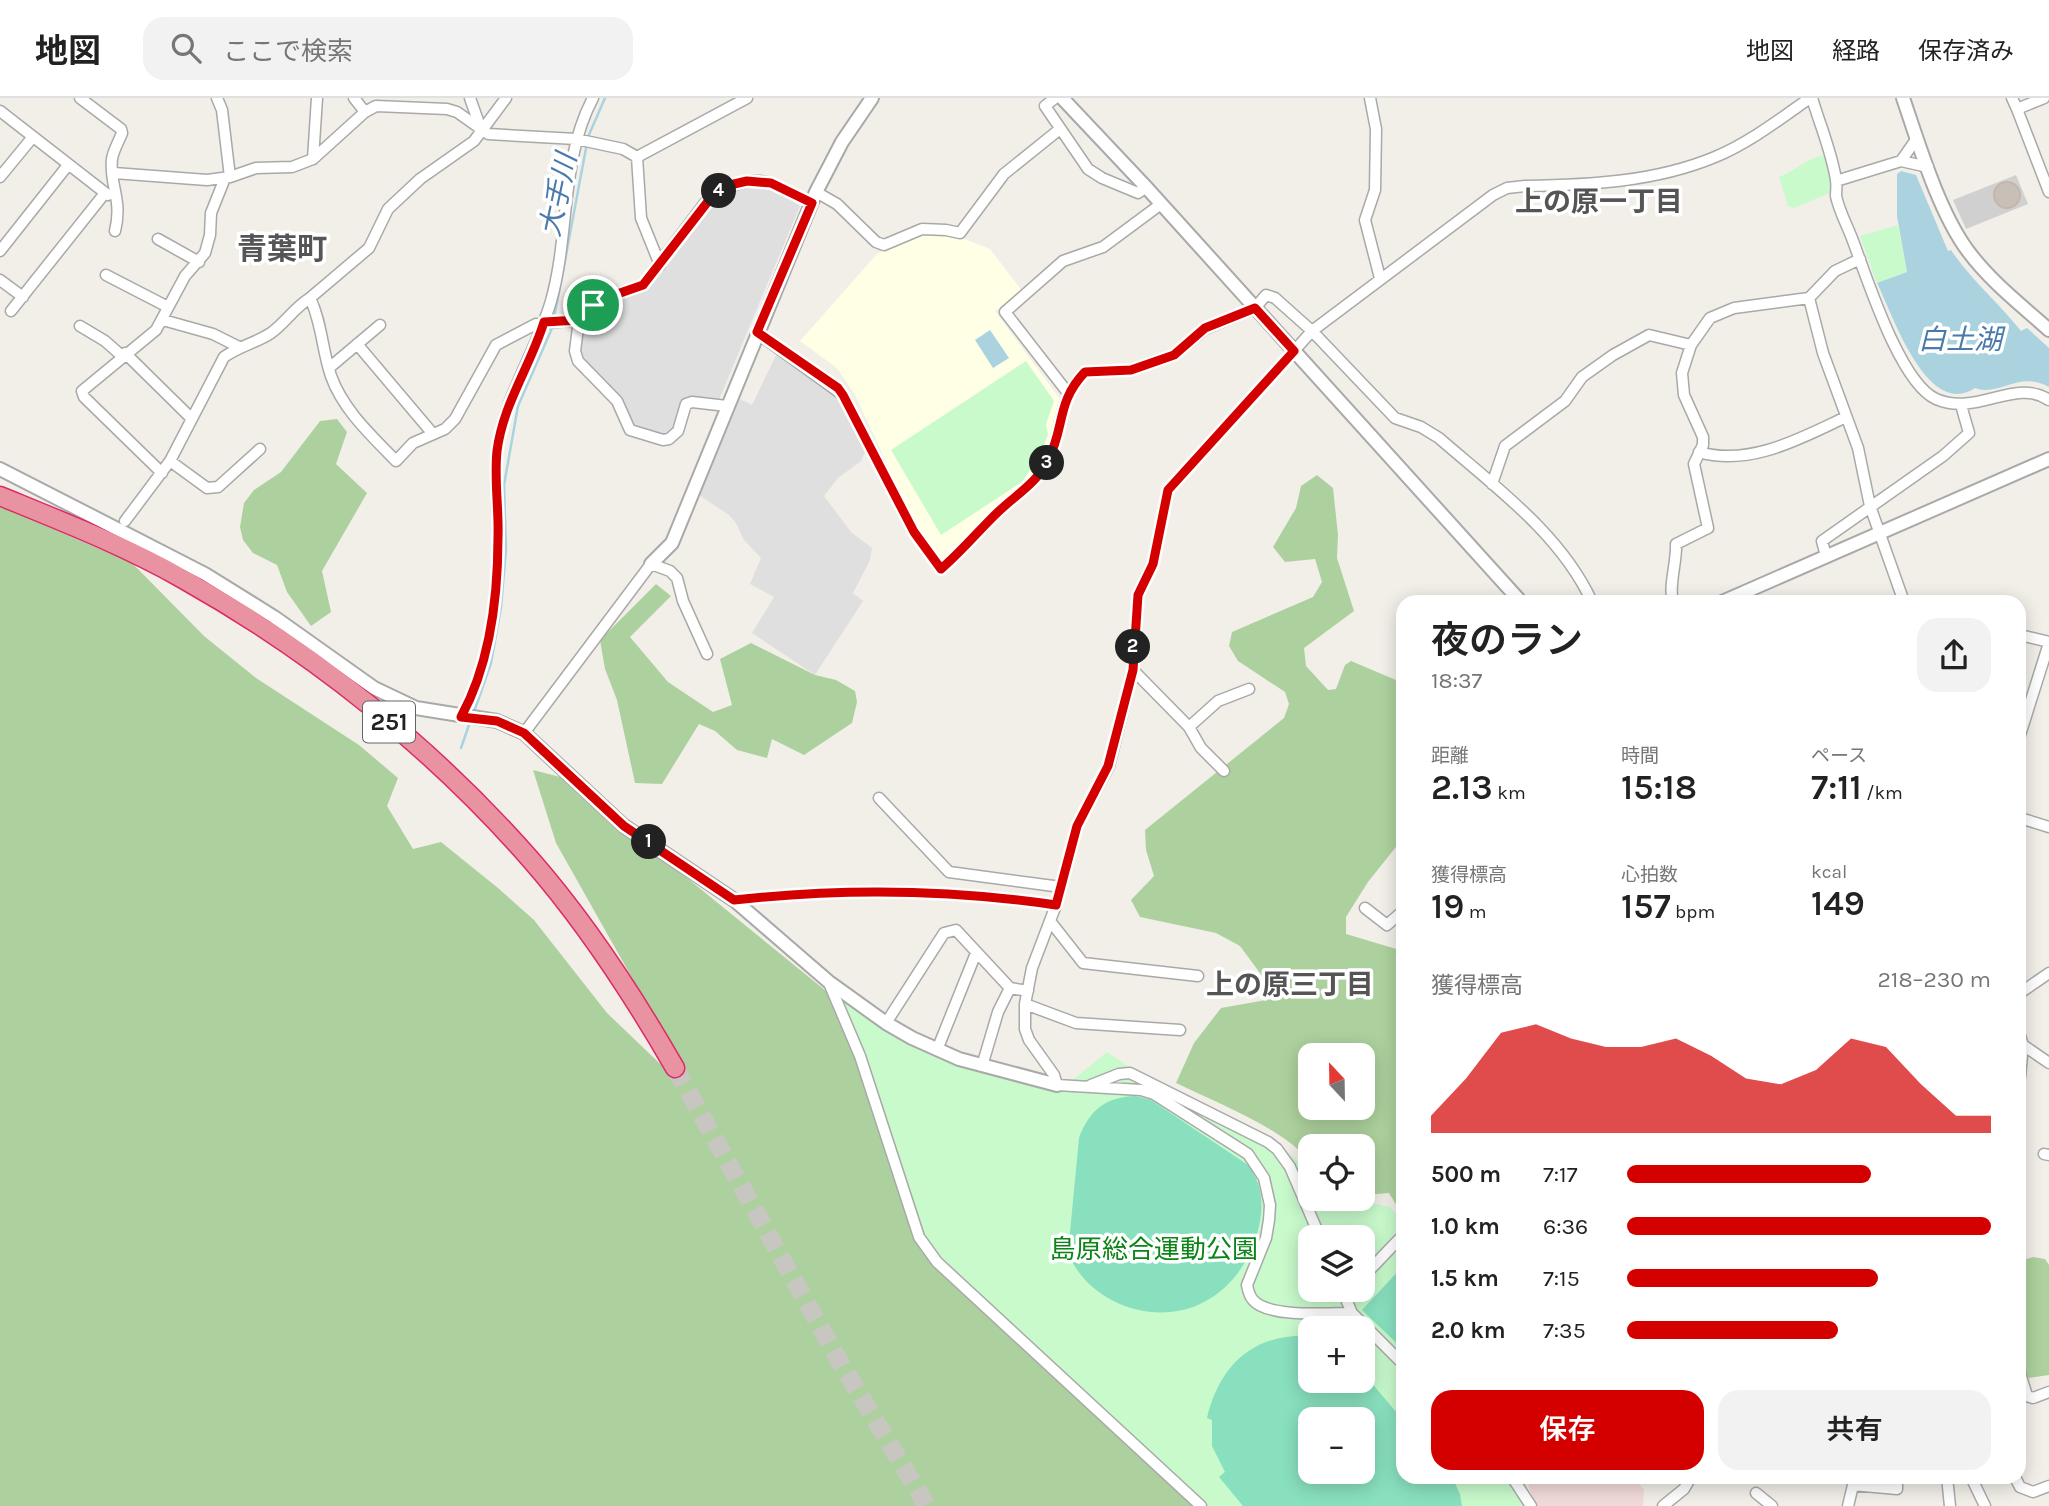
<!DOCTYPE html>
<html lang="ja">
<head>
<meta charset="utf-8">
<style>
	body { margin:0; font-family:Karla,"Noto Sans JP",sans-serif; background:#f2f2f2; color:#222; height:100vh; display:flex; flex-direction:column; font-size:26px; white-space:nowrap }
	* { box-sizing:border-box; margin:0 }
	p { font-size:23px; color:#767676 }
	.icon { flex:none; width:38px; height:38px; fill:none; stroke:currentColor; stroke-width:2; stroke-linecap:round; stroke-linejoin:round }
	.map { position:relative; flex:1; overflow:hidden }
	.sheet { position:absolute; left:1396px; top:497px; width:630px; height:889px; display:flex; flex-direction:column; background:#fff; border-radius:21px; box-shadow:0 4px 18px #0003 }
	.sheet>* { flex:none }
	.needle { width:46px; rotate:338deg }
	.fabs { position:absolute; left:1298px; top:945px; display:grid; gap:14px }
	.fabs a { display:grid; place-items:center; width:77px; height:77px; border-radius:14px; background:#fff; box-shadow:0 4px 18px #0003; font-size:35px }
	.pin { position:absolute; display:grid; place-items:center; width:60px; height:60px; color:#fff; margin:-30px; border:4px solid #fff; border-radius:50%; box-shadow:0 2px 7px #0007 }
	.km { position:absolute; width:35px; height:35px; margin:-18px; border-radius:50%; background:#222; color:#fff; font-size:19px; line-height:35px; text-align:center }
	.round { display:grid; place-items:center; flex:none; width:74px; height:74px; border-radius:21px; background:#f2f2f2 }
	.headline { display:flex; align-items:center; justify-content:space-between; height:119px; padding:0 35px }
	h1 { font-size:38px; font-weight:600; line-height:52px }
	.metrics { display:grid; grid-template-columns:repeat(3,1fr); gap:10px; height:119px; padding:7px 35px }
	.metrics div { display:grid; align-content:center }
	.metrics b { font-size:35px; font-weight:600 }
	.metrics small { font-size:19px; font-weight:400 }
	.metrics p { font-size:19px }
	.chart { height:196px; padding:14px 35px }
	.chart p { display:flex; justify-content:space-between }
	.chart svg { width:100%; height:126px; margin-top:7px; fill:#d40000; opacity:.7 }
	.button { display:flex; gap:14px; margin-top:auto; padding:14px 35px }
	.button a { flex:1; height:80px; border-radius:21px; background:#d40000; color:#fff; font-size:28px; font-weight:600; line-height:80px; text-align:center }
	.button a+a { background:#f2f2f2; color:#222 }
	ul { padding:0 35px; list-style:none; font-size:23px }
	li { display:grid; grid-template-columns:112px 84px 1fr; align-items:center; height:52px }
	li i { height:18px; border-radius:9px; background:#d40000 }
	header { display:flex; align-items:center; gap:42px; box-sizing:border-box; height:98px; padding:0 35px; background:#fff; border-bottom:2px solid #e0e0e0 }
	header strong { font-size:33px }
	nav { display:flex; gap:38px; margin-inline-start:auto; font-size:24px }
	.search { width:490px; height:63px; background:#f2f2f2; display:flex; align-items:center; gap:18px; box-sizing:border-box; padding:0 24px; border-radius:21px; color:#767676; font-size:26px }
	.map>svg:first-child { display:block }
	.residential { fill:#e0dfdf }
	.commercial { fill:#f2dad9 }
	.education { fill:#ffffe5 }
	.religious { fill:#d0d0d0 }
	.forest { fill:#add19e; fill-rule:evenodd }
	.park { fill:#c8facc; fill-rule:evenodd }
	.pitch { fill:#88e0be; fill-rule:evenodd }
	.water { fill:#aad3df }
	.lines { fill:none; stroke-linecap:round; stroke-linejoin:round }
	.stream { stroke:#aad3df; stroke-width:2.5 }
	.building { fill:#c7bfb8; stroke:#c4b6ab; stroke-width:2 }
	.motorway-tunnel { stroke:#c8c6c1; stroke-width:18; stroke-dasharray:18 9; stroke-linecap:butt }
	.minor-casing { stroke:#a9a9a9; stroke-width:13 }
	.tertiary-casing { stroke:#a9a9a9; stroke-width:16 }
	.motorway-casing { stroke:#dc2a67; stroke-width:21 }
	.minor { stroke:#fff; stroke-width:10 }
	.tertiary { stroke:#fff; stroke-width:12 }
	.motorway { stroke:#e892a2; stroke-width:18 }
	.route-casing { stroke:#fff; stroke-width:14 }
	.route { stroke:#d40000; stroke-width:9 }
	.labels { text-anchor:middle; dominant-baseline:central; stroke-width:7; stroke-linejoin:round; paint-order:stroke }
	.shield { fill:#fff; stroke:#646464; stroke-width:2 }
	.shield-label { font-size:24px; font-weight:bold; fill:#222 }
	.park-label { font-size:26px; fill:#0c8416; stroke:#fff }
	.water-label { font-size:28px; font-style:italic; fill:#4a7aab; stroke:#fff }
	.neighbourhood-label { font-size:28px; font-weight:bold; fill:#555; stroke:#fff }
	.quarter-label { font-size:30px; font-weight:bold; fill:#555; stroke:#fff }
</style>
</head>
<body>
<header>
<strong>地図</strong>
<div class="search"><svg class="icon" aria-label="search" viewBox="0 0 24 24"><circle cx="10" cy="10" r="6"/><path d="M15 15l6 6"/></svg>ここで検索</div>
<nav><a>地図</a><a>経路</a><a>保存済み</a></nav>
</header>
<div class="map">
<svg width="2049" height="1408" viewBox="0 0 2049 1408">
	<rect width="100%" height="100%" fill="#f2efe9"/>
	<path class="residential" d="M751 88 777 93 800 108 718 304 684 300 680 306 675 330 668 337 663 338 632 328 619 298 583 263 579 255 584 222 599 207 620 197 636 194 653 184 716 99 737 89Z
		M777 255 835 292 867 349 861 363 838 380 824 398 851 434 872 450 870 462 853 495 863 503 815 577 752 535 774 499 750 486 761 460 744 442 736 425 729 417 699 397 740 301 752 307Z"/>
	<path class="commercial" d="M1536 1379H1634L1644 1392 1643 1408H1537L1528 1388Z"/>
	<path class="education" d="M942 136 959 139 990 151 1023 194 995 213 1060 301 1052 328V344L1044 364 1028 385 1005 402 941 461 916 427 855 297 837 270 800 243 877 156 913 137Z"/>
	<path class="religious" d="M2016 77 2028 106 1966 131 1953 102Z"/>
	<path class="forest" d="M337 321 347 334 336 366 367 395 322 473 331 514 311 528 287 494 277 467 253 455 243 442 240 429 244 405 254 392 281 374 320 323Z
		M1317 377 1333 390 1338 437 1337 460 1354 513 1304 550 1306 568 1328 592 1336 591 1345 567 1351 563 1403 585V740L1368 784 1346 819V836L1403 853V1118L1389 1095 1363 1097V1048H1311V1064C1279 1028 1219 1006 1176 985L1194 945 1221 910 1266 902 1274 894 1240 848 1216 835 1140 819 1131 802 1154 778 1146 752 1145 732 1284 620 1289 606 1285 594 1238 563 1229 548 1232 534 1313 499 1322 484 1315 461 1285 464 1273 449 1296 410 1301 388ZM1311 957H1363V1010H1311Z
		M0 408 132 465 204 538 256 580 359 647 398 680 387 708 413 751 441 744 498 790 534 822 607 915 675 980 680 965 556 745 533 672 564 680 863 923 1224 1408H0Z
		M656 486 671 498 630 539 668 584 713 614 732 607 720 561 751 545 815 577 836 582 855 593 857 604 852 625 804 657 772 641 767 660 737 652 715 633 699 626 662 686 635 685 617 602 605 571 600 542Z
		M2033 1159 2045 1161 2049 1167V1277L2029 1280 2020 1270V1163Z"/>
	<path class="park" d="M1823 57 1831 77 1832 94 1794 110 1788 108 1779 79C1796 72 1805 62 1823 57Z
		M1898 127 1907 174 1877 185 1860 138Z
		M1026 263 1054 303 1046 326 1048 337 1038 360 1022 384 941 437 891 352Z
		M840 900 928 956 997 978 1059 993 1107 954 1132 971 1273 1041 1311 1076V1101H1350L1390 1109 1404 1124 1389 1142 1403 1156 1404 1379H1527L1525 1403 1527 1408H1208L939 1159 925 1137 869 966ZM1311 1139H1363V1192H1311ZM1311 1230H1363V1283H1311ZM1311 1321H1363V1374H1311Z"/>
	<path class="pitch" d="M1135 998 1151 1002 1248 1067C1262 1085 1264 1106 1259 1128 1252 1160 1233 1189 1204 1204 1155 1230 1088 1205 1068 1155L1079 1040C1089 1013 1105 999 1135 998Z
		M1403 1168V1251L1362 1212Z
		M1311 1238V1283H1363V1275L1403 1322 1404 1379H1452L1460 1396 1462 1408H1243L1219 1379 1225 1374 1212 1348V1322L1207 1320C1220 1266 1254 1235 1311 1238ZM1311 1321H1363V1374H1311Z"/>
	<path class="water" d="M1901 73 1916 77 1948 153 1951 152C1971 182 1999 205 2021 233L2027 230 2049 250V289C2020 272 1999 299 1975 290 1927 322 1892 215 1877 185L1907 174 1897 118V76Z
		M990 232 1009 260 993 270 975 242Z"/>
	<g class="lines">
		<path class="stream" d="M588 39 605 0
			M554 221 587 45
			M474 614 491 565 501 509 506 452 504 387 518 308 553 228
			M461 650 470 624"/>
	</g>
	<path class="building" d="M1994 97a13 13 0 1 1 26 0a13 13 0 1 1-26 0Z"/>
	<g class="lines">
		<path class="motorway-tunnel" d="M675 970 840 1264 927 1408"/>
		<defs>
			<path id="minor" d="M80 0 121 31 122 35C119 43 113 53 112 61 109 87 123 101 115 133
				M217 0 222 12 230 79
				M354 0 365 14
				M470 0 482 34
				M1055 0 1045 8 1088 71 1102 80 1138 95 1146 89
				M1370 0 1376 31 1375 92 1365 122 1380 180
				M1812 0C1820 27 1832 55 1836 82 1837 87 1836 93 1836 98 1839 113 1848 129 1853 143 1867 180 1900 285 1936 301 1977 319 2015 279 2049 302
				M2012 0 2017 11 2044 0
				M2017 11 2049 94
				M0 13 108 97
				M637 59 747 0
				M313 61 317 0
				M1901 63 1917 40
				M114 75 207 82 230 79 256 70 292 69 313 61 365 14 376 8 447 11 457 14 488 36 576 41 623 51 637 59 641 120 660 167
				M0 79 32 40
				M1836 83 1901 63 1928 69
				M816 94 837 106 876 144 884 147 922 131 946 132 960 135 1004 76 1060 31
				M158 141 199 164
				M0 153 68 67
				M106 177 168 209
				M0 182 23 199
				M310 200 369 150 388 111 420 81 474 43 506 0
				M1809 200 1823 255 1858 350 1870 408 1904 504
				M11 213 105 95
				M163 222 213 236 239 249
				M579 222 575 253 578 263 617 303 630 332 663 342 669 341 678 333 686 306 692 304 727 308
				M80 228 105 243 122 258
				M757 235 843 297 914 434 941 471C962 453 979 432 999 413 1017 396 1037 385 1048 362 1065 330 1055 304 1085 274L1131 272 1174 257 1205 231 1255 210 1266 197 1275 200 1312 233 1395 320 1421 329 1439 340C1494 388 1561 436 1592 504
				M357 246 433 336
				M125 255 191 320
				M329 270 380 227
				M1068 295 1005 214 1063 163 1103 149 1161 106
				M1699 354C1750 369 1801 340 1846 319
				M170 363 207 390 218 389 260 351
				M162 375 84 299 82 293 156 232 185 178 205 155 210 137 211 115 225 80
				M1492 386 1505 348 1565 303 1582 279 1613 257 1649 237 1691 247
				M125 423 170 363 224 259C239 248 256 245 271 235 285 225 294 210 310 200 322 225 322 252 331 278 343 312 372 338 396 363L413 345 445 331 455 321 496 247 536 226 579 222 600 202 643 187 705 105 722 91 747 83H760L771 85 812 105
				M1826 458 1822 443 1943 358 1969 335 1961 307
				M1673 504C1668 489 1677 464 1676 446L1708 430 1694 366 1703 347V339L1684 297 1682 275 1691 247 1710 220 1734 210 1809 200 1835 173 1860 161
				M2020 537 2049 544
				M1133 572 1189 629 1201 650 1224 673
				M461 619C490 566 498 498 498 438 498 410 494 381 497 353 504 299 536 254 551 203 570 136 560 62 593 0
				M1189 629 1218 603 1249 591
				M524 635 651 466 670 473 677 480 683 503 707 556
				M2020 637 2049 545
				M879 700 949 774 1061 789
				M2020 720 2049 729
				M734 802C842 790 948 791 1056 807
				M1365 810 1387 827 1404 812
				M1050 823 1083 865 1198 878
				M829 885 860 958 919 1139 937 1164 1201 1408
				M2020 895 2049 875
				M1025 906 1076 925 1180 932
				M886 925 944 835 956 832 1010 890 1028 893
				M2020 938 2023 947 2020 979
				M2023 947 2049 965
				M937 952 976 855
				M982 968 998 914 1010 890
				M1091 987 1119 976 1130 975 1268 1044 1277 1051 1290 1069 1320 1139
				M2044 1056 2049 1057
				M1363 1179 1404 1136
				M1342 1192 1352 1215
				M1404 1267 1352 1215C1329 1215 1268 1220 1253 1202 1249 1198 1248 1192 1247 1187L1266 1140 1269 1122 1270 1107 1264 1080 1248 1056 1154 996 1141 992 1057 987 1054 977 1029 942 1025 931V906L1032 870 1056 807 1077 728 1109 668 1133 572 1138 497 1153 465 1168 392 1312 233 1493 97 1507 90 1525 88C1589 87 1655 84 1715 59 1749 45 1780 21 1810 0
				M2020 1275 2027 1298 2033 1300 2049 1294
				M1512 1379 1531 1408
				M1947 1379 1950 1408
				M1971 1379 1985 1408
				M2015 1379 2020 1389 2033 1394 2049 1388
				M1853 1387 1897 1391V1379
				M1756 1395 1772 1408
				M1663 1408 1684 1391 1691 1379
				M1848 1408 1855 1379"/>
			<path id="tertiary" d="M1062 0 1146 89 1521 504
				M1903 0C1919 47 1939 114 1968 153 1990 183 2021 207 2049 232
				M0 371 205 476 274 519 374 590 416 610 497 623 524 635 624 728 734 802 829 884 886 925 912 940 959 961 1057 987
				M651 466 672 445 816 94 842 44 872 0
				M1722 504 2049 361"/>
			<path id="motorway" d="M0 398C61 423 125 448 183 481 313 554 433 650 531 762 587 826 633 897 675 970"/>
		</defs>
		<use href="#minor" class="minor-casing"/>
		<use href="#tertiary" class="tertiary-casing"/>
		<use href="#motorway" class="motorway-casing"/>
		<use href="#minor" class="minor"/>
		<use href="#tertiary" class="tertiary"/>
		<use href="#motorway" class="motorway"/>
	</g>
	<g class="lines">
		<defs>
			<path id="route" d="M747 83 771 85 812 105 757 234 838 290 843 297 914 434 941 471C962 453 979 432 999 413 1017 396 1037 385 1048 362 1065 330 1056 304 1085 274L1131 272 1174 257 1205 230 1255 210 1294 253 1168 392 1153 466 1138 497 1133 572 1108 668 1077 728 1056 807C948 791 842 790 734 802L624 728 524 635 497 623 461 619C490 566 498 499 498 439 499 410 494 382 497 353 503 306 530 269 544 224L579 222 600 202 643 187 713 97 734 86Z"/>
		</defs>
		<use href="#route" class="route-casing"/>
		<use href="#route" class="route"/>
	</g>
	<g class="labels">
		<rect class="shield" x="363" y="603.5" width="52" height="41" rx="5"/>
		<g class="shield-label">
			<text x="389" y="624">251</text>
		</g>
		<g class="park-label">
			<text x="1154" y="1151">島原総合運動公園</text>
		</g>
		<g class="water-label">
			<text transform="translate(558 97) rotate(-78)">大手川</text>
			<text x="1960" y="241">白土湖</text>
		</g>
		<g class="neighbourhood-label">
			<text x="1599" y="103">上の原一丁目</text>
			<text x="1290" y="886">上の原三丁目</text>
		</g>
		<g class="quarter-label">
			<text x="282" y="151">青葉町</text>
		</g>
	</g>
</svg>
<div class="fabs">
<a><svg class="needle" viewBox="-14 -14 28 28"><path d="M0-13l5 13h-10z" fill="#e53935"/><path d="M0 13l5-13h-10z" fill="#767676"/></svg></a>
<a><svg class="icon" aria-label="locate" viewBox="0 0 24 24"><circle cx="12" cy="12" r="6"/><path d="M12 2v4M12 18v4M2 12h4M18 12h4"/></svg></a>
<a><svg class="icon" aria-label="layers" viewBox="0 0 24 24"><path d="M12 4l9 5-9 5-9-5zM3 14l9 5 9-5"/></svg></a>
<a>+</a>
<a>−</a>
</div>
<div class="pin" style="left:593px;top:207px;background:#1e9e55"><svg class="icon" aria-label="arrive" viewBox="0 0 24 24"><path d="M6 21V4h12l-3 4 3 4H6"/></svg></div>
<b class="km" style="left:649px;top:744px">1</b>
<b class="km" style="left:1133px;top:549px">2</b>
<b class="km" style="left:1047px;top:365px">3</b>
<b class="km" style="left:719px;top:93px">4</b>
<section class="sheet">
<div class="headline"><div><h1>夜のラン</h1><p>18:37</p></div><a class="round"><svg class="icon" aria-label="share" viewBox="0 0 24 24"><path d="M12 15V3M7 8l5-5 5 5M5 13v7h14v-7"/></svg></a></div>
<div class="metrics">
<div><p>距離</p><b>2.13<small> km</small></b></div>
<div><p>時間</p><b>15:18</b></div>
<div><p>ペース</p><b>7:11<small> /km</small></b></div>
</div>
<div class="metrics">
<div><p>獲得標高</p><b>19<small> m</small></b></div>
<div><p>心拍数</p><b>157<small> bpm</small></b></div>
<div><p>kcal</p><b>149</b></div>
</div>
<div class="chart"><p><span>獲得標高</span>218–230 m</p>
<svg viewBox="0 0 160 44" preserveAspectRatio="none"><path d="M0 44V38L10 25L20 9L30 6L40 11L50 14L60 14L70 11L80 17L90 25L100 27L110 22L120 11L130 14L140 27L150 38L160 38V44z"/></svg>
</div>
<ul>
<li><b>500 m</b>7:17<i style="width:67%"></i></li>
<li><b>1.0 km</b>6:36<i style="width:100%"></i></li>
<li><b>1.5 km</b>7:15<i style="width:69%"></i></li>
<li><b>2.0 km</b>7:35<i style="width:58%"></i></li>
</ul>
<div class="button"><a>保存</a><a>共有</a></div>
</section>
</div>
</body>
</html>
